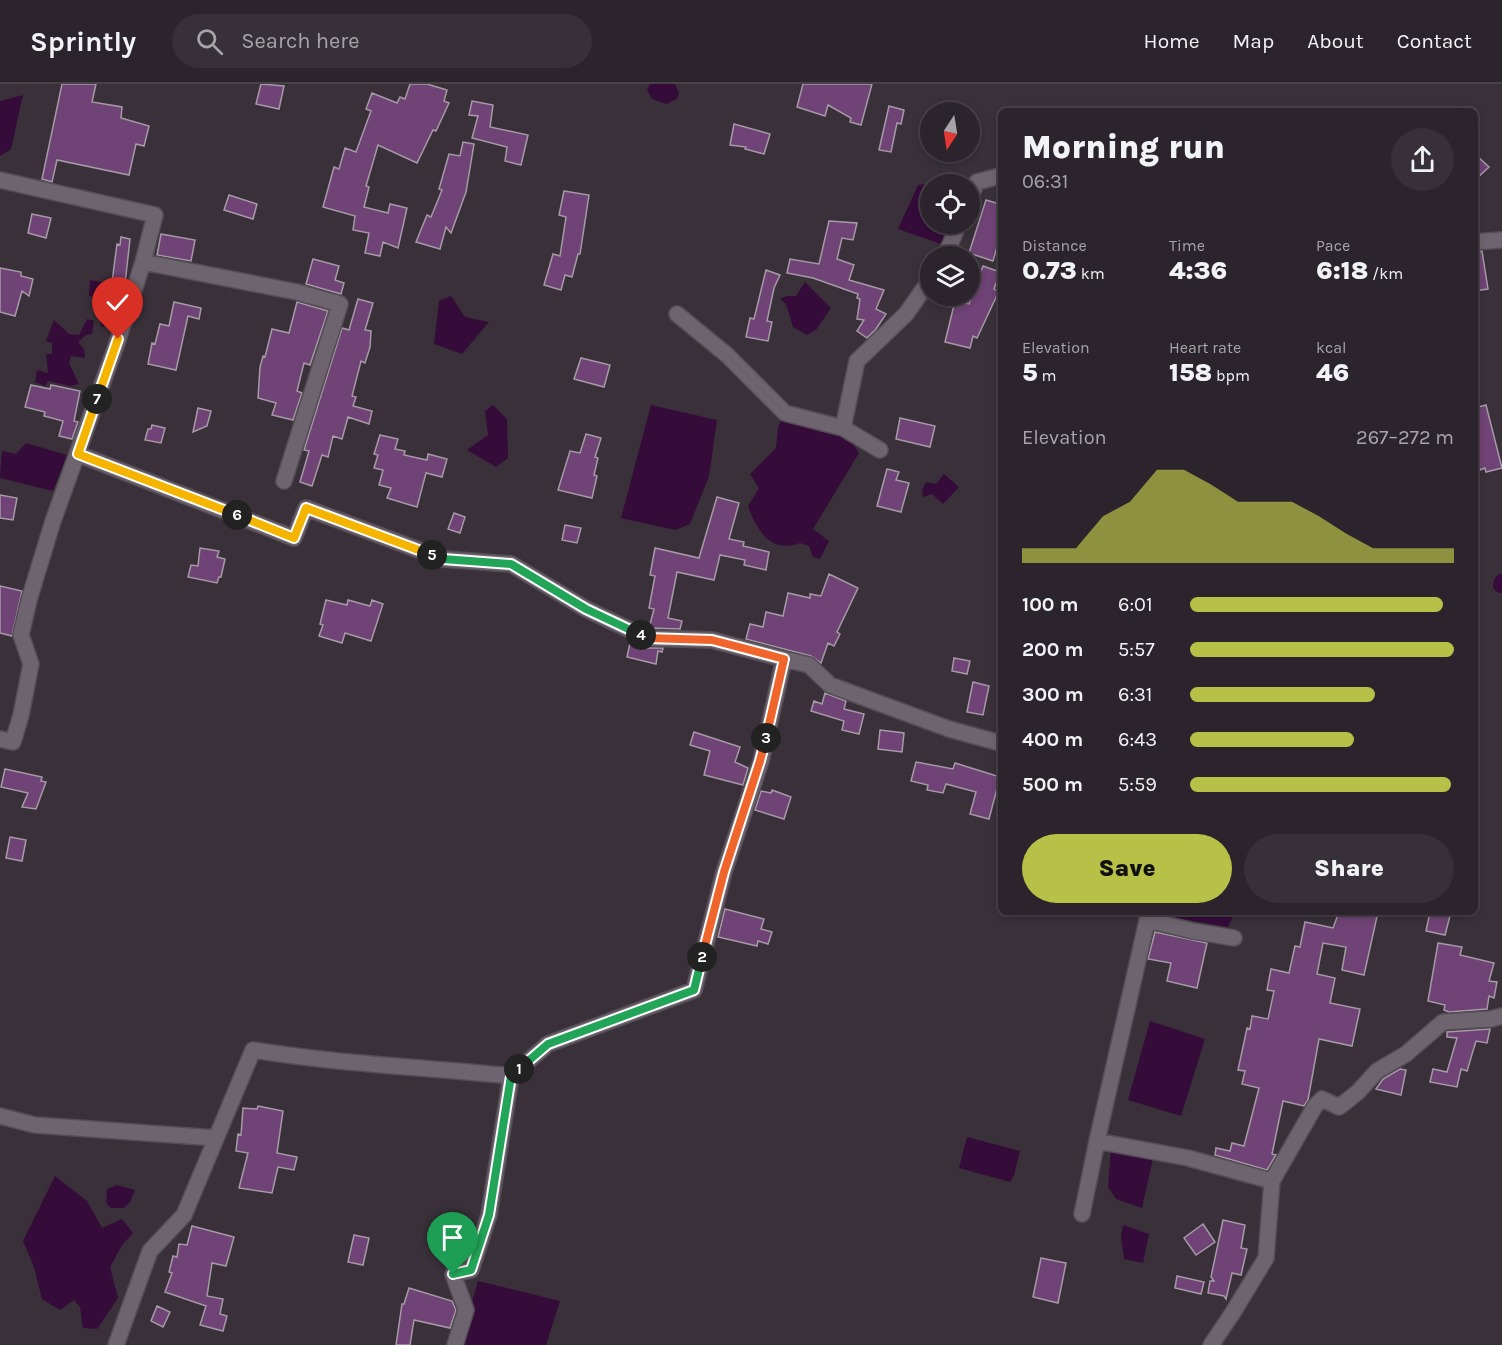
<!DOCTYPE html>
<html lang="en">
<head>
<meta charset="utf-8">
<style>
	body { margin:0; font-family:Karla,sans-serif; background:#373038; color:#f1f3f6; height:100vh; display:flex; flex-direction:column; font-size:22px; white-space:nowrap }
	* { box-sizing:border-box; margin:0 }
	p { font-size:20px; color:#a6a4a9 }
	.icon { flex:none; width:33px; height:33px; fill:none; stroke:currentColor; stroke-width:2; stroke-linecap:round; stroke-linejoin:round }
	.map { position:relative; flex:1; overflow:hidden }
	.panel { position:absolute; left:998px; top:24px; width:480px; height:807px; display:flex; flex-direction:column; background:#2b242c; border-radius:9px; box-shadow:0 3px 9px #0003,0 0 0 2px #474148 }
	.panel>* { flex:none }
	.needle { width:39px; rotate:192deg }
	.buttons { position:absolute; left:920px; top:18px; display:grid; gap:12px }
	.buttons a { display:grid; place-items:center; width:60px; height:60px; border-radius:50%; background:#2b242c; box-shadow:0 3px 9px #0003,0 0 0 2px #474148; font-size:30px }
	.pin { position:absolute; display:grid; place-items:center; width:51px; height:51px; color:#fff; margin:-62px -26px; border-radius:50% 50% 50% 0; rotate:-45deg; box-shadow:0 0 6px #0007 }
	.pin .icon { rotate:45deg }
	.km { position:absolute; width:30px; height:30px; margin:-15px; border-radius:50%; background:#222; color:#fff; font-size:16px; line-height:30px; text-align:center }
	.round { display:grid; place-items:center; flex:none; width:63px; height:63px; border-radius:32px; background:#373038 }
	.overview { display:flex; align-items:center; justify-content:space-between; height:102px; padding:0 24px }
	h1 { font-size:33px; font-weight:800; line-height:45px }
	.figures { display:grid; grid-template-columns:repeat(3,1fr); gap:9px; height:102px; padding:6px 24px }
	.figures div { display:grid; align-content:center }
	.figures b { font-size:26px; font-weight:800 }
	.figures small { font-size:16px; font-weight:400 }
	.figures p { font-size:16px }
	.chart { height:168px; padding:12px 24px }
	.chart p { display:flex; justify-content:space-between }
	.chart svg { width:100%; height:108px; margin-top:6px; fill:#b8c147; opacity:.7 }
	.action { display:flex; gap:12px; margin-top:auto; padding:12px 24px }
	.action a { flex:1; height:69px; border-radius:36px; background:#b8c147; color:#111; font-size:24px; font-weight:800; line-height:69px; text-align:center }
	.action a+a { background:#373038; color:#f1f3f6 }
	ul { padding:0 24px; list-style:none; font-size:20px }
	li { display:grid; grid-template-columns:96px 72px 1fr; align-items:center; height:45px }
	li i { height:15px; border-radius:8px; background:#b8c147 }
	header { display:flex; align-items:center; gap:36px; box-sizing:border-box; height:84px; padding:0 30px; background:#2b242c; border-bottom:2px solid #474148 }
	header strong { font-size:28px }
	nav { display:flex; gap:33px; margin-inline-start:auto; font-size:21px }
	.search { width:420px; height:54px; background:#373038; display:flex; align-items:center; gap:15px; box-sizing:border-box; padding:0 21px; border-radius:33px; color:#a6a4a9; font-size:22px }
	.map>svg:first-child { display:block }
	.water { fill:#350b3a }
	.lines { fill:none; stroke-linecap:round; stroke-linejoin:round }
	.canal { stroke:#350b3a; stroke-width:16 }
	.building { fill:#6f4375; stroke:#a59aa6; stroke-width:1.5 }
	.minor-casing { stroke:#544d55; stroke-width:18 }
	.minor { stroke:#6e646f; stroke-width:15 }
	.split-1-casing { stroke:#fff; stroke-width:12 }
	.split-2-casing { stroke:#fff; stroke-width:12 }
	.split-3-casing { stroke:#fff; stroke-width:12 }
	.split-4-casing { stroke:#fff; stroke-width:12 }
	.split-5-casing { stroke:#fff; stroke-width:12 }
	.split-6-casing { stroke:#fff; stroke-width:12 }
	.split-7-casing { stroke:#fff; stroke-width:12 }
	.split-8-casing { stroke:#fff; stroke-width:12 }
	.split-1 { stroke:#22a559; stroke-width:8 }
	.split-2 { stroke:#22a559; stroke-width:8 }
	.split-3 { stroke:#f0652b; stroke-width:8 }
	.split-4 { stroke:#f0652b; stroke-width:8 }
	.split-5 { stroke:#22a559; stroke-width:8 }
	.split-6 { stroke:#f5b400; stroke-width:8 }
	.split-7 { stroke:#f5b400; stroke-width:8 }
	.split-8 { stroke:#f5b400; stroke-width:8 }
</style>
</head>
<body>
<header>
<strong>Sprintly</strong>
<div class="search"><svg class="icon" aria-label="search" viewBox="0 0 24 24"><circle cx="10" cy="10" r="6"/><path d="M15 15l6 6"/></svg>Search here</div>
<nav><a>Home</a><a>Map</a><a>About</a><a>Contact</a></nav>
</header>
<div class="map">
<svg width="1502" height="1261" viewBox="0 0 1502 1261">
	<rect width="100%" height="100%" fill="#39303a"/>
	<path class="water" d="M650 0H675L679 9 677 15 666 20 652 15 647 6Z
		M23 11 11 65 0 72V17Z
		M934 99 942 100H930V140H954L941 160 898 145 918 101Z
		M90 196 124 202 114 241 102 243 94 223 100 222 101 214 89 212Z
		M805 198 831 224 816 246 807 251 793 243 786 220 780 215 787 212H796Z
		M451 212 465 233 489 238 462 270 434 260 439 217Z
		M87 235 94 237 92 250 86 251 78 258 84 265 85 274 71 272 69 279 79 300 70 302 48 297 45 302 35 298 37 286 48 289 46 270H52V259L46 257 54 236 69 250 79 251Z
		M493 321 507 335 508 374 496 383 467 366 488 351 485 327Z
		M651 321 717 336 709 392 690 440 675 446 621 434Z
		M782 334 849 354 859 369 813 445 829 457 820 475 813 473 809 462 800 459C771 470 757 447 748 422L759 404 750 390 776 364 778 344Z
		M26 359 67 371 53 407 0 394 2 367 16 370Z
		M944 390 959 403 943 420 932 410 923 413 922 406 926 398 936 400Z
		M1165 828H1235L1228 843 1165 832Z
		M1150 937 1205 955 1181 1032 1128 1016Z
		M967 1053 1020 1067 1014 1091 1010 1098 959 1084Z
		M1111 1063 1154 1070 1142 1124 1116 1115 1108 1103Z
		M55 1092 87 1117 102 1144 122 1135 133 1149 122 1161 110 1183 118 1214 97 1245 83 1244 80 1223 74 1216 60 1226 42 1215 34 1183 23 1157Z
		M117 1101 135 1106 130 1118 124 1124H111L106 1119 107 1105Z
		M1123 1141 1149 1150 1143 1179 1124 1175 1121 1153Z
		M478 1197 560 1217 546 1261H460Z"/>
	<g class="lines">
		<path class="canal" d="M1501 501 1502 498"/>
	</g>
	<path class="building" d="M62 0H96L92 18 122 23 121 34 149 42 144 62 136 60 129 91 57 76 52 98 42 95Z
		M261 0 284 2 279 25 256 20Z
		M410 0H427L447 6 444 17 449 19 436 47 433 46 417 79 378 61 366 102 369 103 364 123 388 129 390 120 407 124 398 164 383 158 380 172 365 169 369 149 353 146 355 132 323 123 334 83 339 85 345 64 356 68 371 27 366 25 372 9 397 19 400 13 405 15Z
		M803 0H872L861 41 850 38 851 34 828 21 825 32 797 23Z
		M472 17 493 21 490 43 528 51 521 81 505 77 507 63 472 54 478 32 469 31Z
		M889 22 904 26 901 40 897 39 891 68 879 66Z
		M734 40 770 50 764 70 745 65 746 63 730 61Z
		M463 58 474 60 466 108 451 149 446 143 440 165 416 158 427 131 431 133 442 106 439 105 449 70 460 72Z
		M1474 69 1489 83 1474 97Z
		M564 107 589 111 580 170H578L572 193 565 191 561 206 544 201 553 170 560 172 566 133 559 131Z
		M229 111 257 120 253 135 224 126Z
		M986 116 1000 120V153L993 177 969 169Z
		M32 130 51 134 46 154 28 149Z
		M829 137 857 139 853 156 842 154 837 175 854 181 849 196 884 206 876 225 886 230 876 245 867 254 857 247 864 236 857 235 860 215 857 214 858 210 813 194 787 189 790 175 819 180Z
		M161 150 195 156 191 177 157 171Z
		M121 153 130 155 125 200 112 198 117 160 120 161Z
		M1482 167 1488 205 1474 207V168Z
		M313 175 339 182 335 196 344 199 341 210 306 200Z
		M983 182 1000 188 994 205 999 207 977 254 973 252 970 264 945 258 955 217 969 220Z
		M0 184 21 188V192L33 195 29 212 22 207 15 232 0 228Z
		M766 186 780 191 774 204 767 237 772 238 768 257 746 253 750 234 754 235Z
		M358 215 373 219 365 246 371 247 370 263 365 279 361 277 352 312 356 313 353 322 372 327 369 340 348 333 342 355 333 352 328 373 322 371 312 402 300 398 309 367 304 366 342 244 349 246Z
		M174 218 201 224 199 235 188 232 176 286 148 280 152 259 155 260 160 240 169 242Z
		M297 218 328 227 310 281 304 279 297 307 302 309 293 336 272 331 276 319 258 314 260 283 263 272 265 273 272 245 289 249Z
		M581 274 610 281 604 303 574 295Z
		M31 301 50 305 51 301 80 307 74 337 78 338 72 355 59 352 63 337 44 332 45 328 25 323Z
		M1486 321 1502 384 1486 388 1485 384 1480 386 1474 364V324Z
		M198 324 211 327 207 342 193 348Z
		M900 334 935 342 930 363 896 355Z
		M152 341 165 344 161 359 145 356 148 345H151Z
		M586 350 601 354 595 373 598 374 594 391 597 392 592 414 558 406 570 367 580 369Z
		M380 351 398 355 395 365 405 367 404 371 427 376 428 370 447 375 442 393 426 389 417 423 387 414 391 404 379 401 383 386 374 384 378 371 374 370Z
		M887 385 899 388 896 396 909 399 901 428 877 422Z
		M0 411 17 414 13 436 0 434Z
		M717 413 739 419 729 455 744 458 743 462 769 468 766 486 744 481 745 476 720 471 714 496 677 488 668 534 682 537 680 545 649 544 654 525 649 524 655 492 650 491 655 464 699 474Z
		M454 429 465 433 460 449 448 445Z
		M565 441 581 444 577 459 562 456Z
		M200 464 219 467 217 473 225 475 221 493H219L217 499 188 493 191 481 198 482Z
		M829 490 858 504 837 548 840 550 834 562 828 559 821 579 811 572 746 555 750 540 763 543 766 528 783 532 788 509 810 514V510L821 512Z
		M0 502 22 507 12 552 0 549Z
		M326 516 347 521 348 516 370 522 372 516 383 520 371 557 345 549 342 559 319 552 323 541 320 540Z
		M630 559 646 564H663L662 568 658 567 656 580 627 573Z
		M954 574 970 577 967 590 952 587Z
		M973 598 989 602 983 631 967 628Z
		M825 609 846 617 844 625 864 630 859 650 842 646 844 637 811 627 814 617 822 620Z
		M880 646 904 649 902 668 878 665Z
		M694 648 740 663 735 678 748 684 743 701 704 691 710 667 690 661Z
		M916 678 953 685 955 679 1000 693 989 735 970 730 976 708 946 700 943 709 927 706 928 701 911 697Z
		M5 685 42 693 41 697 46 698 36 725 22 723 28 709 1 703Z
		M772 706 791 713 784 735 755 726 761 707 771 709Z
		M10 753 26 756 22 777 6 774Z
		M725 825 764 835 761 845 772 848 768 860 758 857 757 862 718 853Z
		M1339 828H1378L1364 891 1342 886 1346 863 1323 859 1317 890 1335 894 1330 919 1360 925 1352 962 1319 955 1308 1016 1304 1022 1283 1017 1272 1070 1276 1071 1267 1086 1215 1071 1216 1064 1230 1067 1232 1059 1244 1062 1259 1004 1242 1000 1245 987 1238 986 1247 944 1250 945 1252 932 1268 935 1274 907 1267 906 1271 885 1289 889 1295 862 1300 863 1305 838 1333 844Z
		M1430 828H1451L1445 851 1426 847Z
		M1155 848 1207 859 1197 904 1167 897 1171 879 1148 875Z
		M1438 859 1462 863 1460 871 1494 879 1489 897 1497 898 1494 914 1489 912 1487 925 1449 928 1444 926 1445 921 1428 917Z
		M1490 945 1487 959 1476 957 1467 987 1461 985 1457 1003 1430 998 1433 985 1447 988 1457 954 1447 953V948Z
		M1400 985 1406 986 1401 1011 1376 1005 1383 995Z
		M258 1022 283 1027 277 1069 297 1073 294 1086 278 1083 272 1109 239 1104 248 1069 236 1067 238 1050 241 1051 243 1024 257 1025Z
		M1223 1136 1245 1141 1241 1164 1247 1165 1241 1191 1232 1189 1226 1215 1224 1212 1208 1209 1210 1197H1214L1211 1193Z
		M1203 1140 1215 1158 1196 1171 1184 1154Z
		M192 1142 234 1153 226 1182 212 1179 207 1212 223 1215 220 1230 227 1232 223 1247 200 1241 206 1222 165 1208 172 1189 169 1188 173 1172 177 1173 179 1160 187 1161Z
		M354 1151 369 1154 363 1181 348 1178Z
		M1041 1174 1066 1179 1058 1219 1033 1213Z
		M1177 1192 1204 1198 1201 1210 1175 1204Z
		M409 1204 452 1217 456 1226 450 1244 414 1236 410 1261H396L402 1220H404Z
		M157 1222 170 1228 163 1243 151 1237Z"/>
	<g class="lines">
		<defs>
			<path id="minor" d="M0 96 155 131 143 178 118 256 53 437 29 516 21 551 31 580 21 631 13 658 0 655
				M969 116 977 98 1000 92
				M1474 158 1502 156
				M945 172 959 140
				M143 178 297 208 340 220 284 397
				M677 230 727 271 785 329 843 344
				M880 366 843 344 857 277 906 230 930 196
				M78 370 294 454 306 424 443 475 511 480 586 525 647 554 712 556 784 575
				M1149 828 1097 1057 1188 1074 1272 1097 1315 1022 1322 1015 1339 1023 1358 1008 1377 987 1406 970 1443 938 1491 935 1502 932
				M1147 836 1193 847 1234 854
				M511 992 548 960 694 906 724 788 761 677 784 575 809 581 830 601 949 645 1000 659
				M0 1032 35 1041 216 1054
				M1082 1130 1097 1057
				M116 1261 150 1167 184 1131 253 966C338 980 425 983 511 992L489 1131 471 1186 453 1190 466 1226 455 1261
				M1211 1261 1232 1230 1266 1174 1272 1097"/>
		</defs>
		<use href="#minor" class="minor-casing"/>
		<use href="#minor" class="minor"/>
	</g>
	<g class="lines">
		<defs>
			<path id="split-1" d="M453 1190 471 1186 489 1131 511 992 519 985"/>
			<path id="split-2" d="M519 985 548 960 694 906 702 873"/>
			<path id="split-3" d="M702 873 724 788 760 677 766 654"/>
			<path id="split-4" d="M641 551 647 554 712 556 784 575 766 654"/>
			<path id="split-5" d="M432 471 443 475 511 480 586 525 641 551"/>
			<path id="split-6" d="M237 431 294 454 306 424 432 471"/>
			<path id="split-7" d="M97 315 78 370 237 431"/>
			<path id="split-8" d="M97 315 118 255"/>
		</defs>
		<use href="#split-1" class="split-1-casing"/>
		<use href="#split-2" class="split-2-casing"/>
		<use href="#split-3" class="split-3-casing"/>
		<use href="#split-4" class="split-4-casing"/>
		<use href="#split-5" class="split-5-casing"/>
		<use href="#split-6" class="split-6-casing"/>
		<use href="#split-7" class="split-7-casing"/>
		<use href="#split-8" class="split-8-casing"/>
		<use href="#split-1" class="split-1"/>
		<use href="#split-2" class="split-2"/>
		<use href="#split-3" class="split-3"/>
		<use href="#split-4" class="split-4"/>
		<use href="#split-5" class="split-5"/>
		<use href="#split-6" class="split-6"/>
		<use href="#split-7" class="split-7"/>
		<use href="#split-8" class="split-8"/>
	</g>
</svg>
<div class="buttons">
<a><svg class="needle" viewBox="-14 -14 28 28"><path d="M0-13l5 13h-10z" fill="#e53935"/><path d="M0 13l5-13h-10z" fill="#a6a4a9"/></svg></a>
<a><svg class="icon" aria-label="locate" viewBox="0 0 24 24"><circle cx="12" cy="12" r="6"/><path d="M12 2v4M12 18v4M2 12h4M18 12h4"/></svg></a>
<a><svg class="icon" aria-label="layers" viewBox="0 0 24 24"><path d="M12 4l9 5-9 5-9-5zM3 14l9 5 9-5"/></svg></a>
</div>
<div class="pin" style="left:453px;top:1190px;background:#1e9e55"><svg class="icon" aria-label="arrive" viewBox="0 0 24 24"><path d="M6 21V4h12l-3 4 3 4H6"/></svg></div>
<div class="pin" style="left:118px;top:255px;background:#d93025"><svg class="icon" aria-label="check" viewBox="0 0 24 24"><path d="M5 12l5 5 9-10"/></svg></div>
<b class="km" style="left:519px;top:985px">1</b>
<b class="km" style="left:702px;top:873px">2</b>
<b class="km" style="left:766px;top:654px">3</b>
<b class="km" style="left:641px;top:551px">4</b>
<b class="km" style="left:432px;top:471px">5</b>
<b class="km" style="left:237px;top:431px">6</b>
<b class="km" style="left:97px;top:315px">7</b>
<section class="panel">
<div class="overview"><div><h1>Morning run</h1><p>06:31</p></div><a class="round"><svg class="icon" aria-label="share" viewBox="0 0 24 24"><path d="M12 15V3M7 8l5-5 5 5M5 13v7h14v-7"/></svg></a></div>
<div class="figures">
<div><p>Distance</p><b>0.73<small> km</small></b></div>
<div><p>Time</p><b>4:36</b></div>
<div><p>Pace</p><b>6:18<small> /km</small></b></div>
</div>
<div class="figures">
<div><p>Elevation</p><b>5<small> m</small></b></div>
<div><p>Heart rate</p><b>158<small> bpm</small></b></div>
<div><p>kcal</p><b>46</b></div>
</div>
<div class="chart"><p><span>Elevation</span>267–272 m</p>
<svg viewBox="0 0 160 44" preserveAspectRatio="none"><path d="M0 44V38L10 38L20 38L30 25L40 19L50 6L60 6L70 12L80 19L90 19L100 19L110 25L120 32L130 38L140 38L150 38L160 38V44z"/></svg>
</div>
<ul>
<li><b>100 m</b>6:01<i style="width:96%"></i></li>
<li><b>200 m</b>5:57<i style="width:100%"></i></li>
<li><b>300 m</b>6:31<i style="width:70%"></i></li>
<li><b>400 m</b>6:43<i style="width:62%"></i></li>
<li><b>500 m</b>5:59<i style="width:99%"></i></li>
</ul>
<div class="action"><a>Save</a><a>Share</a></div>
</section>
</div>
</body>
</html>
